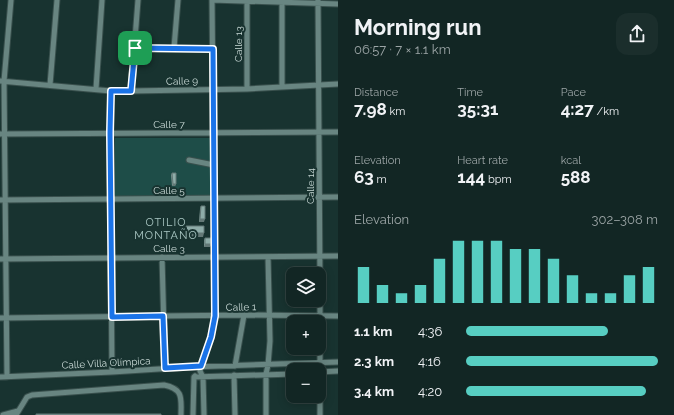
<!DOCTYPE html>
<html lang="en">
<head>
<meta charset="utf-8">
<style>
	body { margin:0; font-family:Raleway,sans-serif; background:#1b2e2c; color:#f1f3f6; height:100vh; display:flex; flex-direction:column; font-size:15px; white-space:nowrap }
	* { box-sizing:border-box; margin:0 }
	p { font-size:13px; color:#9ca5a6 }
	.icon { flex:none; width:22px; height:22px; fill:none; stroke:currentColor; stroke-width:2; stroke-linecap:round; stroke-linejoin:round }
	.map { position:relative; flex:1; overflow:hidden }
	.drawer { display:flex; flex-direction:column; background:#122624; width:336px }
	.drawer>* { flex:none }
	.buttons { position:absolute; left:286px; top:267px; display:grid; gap:8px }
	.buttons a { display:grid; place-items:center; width:40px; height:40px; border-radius:8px; background:#122624; box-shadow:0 2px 10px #0003,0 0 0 1px #314341; font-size:20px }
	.pin { position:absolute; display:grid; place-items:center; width:34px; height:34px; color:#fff; margin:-17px; border-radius:8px; box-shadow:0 2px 6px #0006 }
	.round { display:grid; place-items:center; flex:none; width:42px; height:42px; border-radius:12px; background:#1b2e2c }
	.overview { display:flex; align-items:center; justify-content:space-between; height:68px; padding:0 16px }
	h1 { font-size:22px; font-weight:700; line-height:30px }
	.metrics { display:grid; grid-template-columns:repeat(3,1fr); gap:6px; height:68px; padding:4px 16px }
	.metrics div { display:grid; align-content:center }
	.metrics b { font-size:17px; font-weight:700 }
	.metrics small { font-size:11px; font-weight:400 }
	.metrics p { font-size:11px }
	.chart { height:112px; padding:8px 16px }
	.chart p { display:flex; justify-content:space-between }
	.chart svg { width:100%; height:72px; margin-top:4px; stroke:#57cec2; stroke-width:6 }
	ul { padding:0 16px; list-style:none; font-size:13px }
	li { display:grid; grid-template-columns:64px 48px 1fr; align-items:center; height:30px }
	li i { height:10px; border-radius:5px; background:#57cec2 }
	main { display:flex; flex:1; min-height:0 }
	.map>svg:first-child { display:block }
	.green { fill:#1e4d48 }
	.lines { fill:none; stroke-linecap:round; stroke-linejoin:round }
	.minor-casing { stroke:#39504d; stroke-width:7 }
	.minor { stroke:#688581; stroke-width:5 }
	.wall { fill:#7a9490 }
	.shaded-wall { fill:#637876 }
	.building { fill:#8eaca8; stroke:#637876 }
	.route-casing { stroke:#fff; stroke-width:8 }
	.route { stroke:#1a73e8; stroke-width:5 }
	.labels { text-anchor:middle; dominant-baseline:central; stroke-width:4; stroke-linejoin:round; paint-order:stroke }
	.street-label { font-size:10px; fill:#cadad7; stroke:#183330 }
	.neighbourhood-label { font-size:11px; letter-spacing:1px; fill:#a9c7c3; stroke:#183330 }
</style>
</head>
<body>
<main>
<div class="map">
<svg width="338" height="415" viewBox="0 0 338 415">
	<rect width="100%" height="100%" fill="#183330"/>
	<path class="green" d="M115 138H212V196H115Z"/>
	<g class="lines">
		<defs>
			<path id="minor" d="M212 0 338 4
				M282 0V87
				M318 0 320 283V415
				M135 48 213 49
				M174 48 178 0
				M0 81 111 91H131L247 89 338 84
				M50 85 57 0
				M96 89 102 0
				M247 89V0
				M111 91 110 133 112 372
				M131 91 138 0
				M0 134 338 132
				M189 160 214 165
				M0 200 338 197
				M162 257 165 368
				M0 259 338 256
				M0 318 244 315 338 316
				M235 366 244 315
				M319 372 338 371
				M234 375 235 415
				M0 377 112 372 190 367 338 362
				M7 377 4 81 11 0
				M194 377 293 374
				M3 415 18 411
				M16 415 27 397 32 395 164 385C184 389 181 399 181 415
				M193 415 194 377 195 376
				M204 415 203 377 200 371 211 337 215 316 212 0
				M266 415V374L268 365 270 341 268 257"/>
		</defs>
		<use href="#minor" class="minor-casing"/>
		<use href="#minor" class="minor"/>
	</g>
	<path class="wall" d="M172 173 176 184 175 186H172L171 175Z
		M201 206 204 222H199L200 209Z
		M186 226 203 237H184V230Z
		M205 238 211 244 210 247H204V240Z"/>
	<path class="shaded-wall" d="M173 184H176L175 186H172Z
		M200 219H205L204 222H199Z
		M186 233H204L203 237H184Z
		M205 244H211L210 247H204Z"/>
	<path class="building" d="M172 173H176V184H173Z
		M201 206H205V219H200Z
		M186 226H204V233H186Z
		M205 238H211V244H205Z
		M36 414H161V415H36Z"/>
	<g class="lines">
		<defs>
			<path id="route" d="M135 48 213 49 215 316 211 337 201 366 165 368 163 316 112 317 110 133 111 91H131Z"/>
		</defs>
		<use href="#route" class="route-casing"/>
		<use href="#route" class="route"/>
	</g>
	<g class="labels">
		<g class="street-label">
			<text transform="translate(238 44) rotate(-90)">Calle 13</text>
			<text transform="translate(182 81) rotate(-1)">Calle 9</text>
			<text x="169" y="124">Calle 7</text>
			<text transform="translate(310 186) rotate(-90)">Calle 14</text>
			<text x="169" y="190">Calle 5</text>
			<text x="169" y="248">Calle 3</text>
			<text transform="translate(241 307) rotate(-1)">Calle 1</text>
			<text transform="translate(106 363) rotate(-3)">Calle Villa Olímpica</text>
		</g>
		<g class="neighbourhood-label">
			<text x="166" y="222">OTILIO<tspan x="166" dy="13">MONTAÑO</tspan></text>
		</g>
	</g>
</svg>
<div class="buttons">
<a><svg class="icon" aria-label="layers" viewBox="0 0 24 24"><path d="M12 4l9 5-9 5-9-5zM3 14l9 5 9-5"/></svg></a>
<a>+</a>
<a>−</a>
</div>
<div class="pin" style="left:135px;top:48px;background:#1e9e55"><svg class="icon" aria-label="arrive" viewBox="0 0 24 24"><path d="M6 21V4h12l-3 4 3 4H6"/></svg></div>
</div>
<section class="drawer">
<div class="overview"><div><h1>Morning run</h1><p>06:57 · 7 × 1.1 km</p></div><a class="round"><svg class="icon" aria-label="share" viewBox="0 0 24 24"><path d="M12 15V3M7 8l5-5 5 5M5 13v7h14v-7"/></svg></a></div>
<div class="metrics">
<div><p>Distance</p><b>7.98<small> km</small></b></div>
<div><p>Time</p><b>35:31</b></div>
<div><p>Pace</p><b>4:27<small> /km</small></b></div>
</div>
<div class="metrics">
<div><p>Elevation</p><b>63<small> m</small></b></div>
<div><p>Heart rate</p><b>144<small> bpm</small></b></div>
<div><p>kcal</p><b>588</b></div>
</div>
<div class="chart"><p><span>Elevation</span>302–308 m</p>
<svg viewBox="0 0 160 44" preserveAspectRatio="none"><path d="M5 44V22M15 44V33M25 44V38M35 44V33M45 44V17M55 44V6M65 44V6M75 44V6M85 44V11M95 44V11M105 44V17M115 44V27M125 44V38M135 44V38M145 44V27M155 44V22"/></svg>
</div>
<ul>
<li><b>1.1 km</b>4:36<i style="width:74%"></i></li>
<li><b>2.3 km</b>4:16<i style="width:100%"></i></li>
<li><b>3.4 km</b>4:20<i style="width:94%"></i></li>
</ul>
</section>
</main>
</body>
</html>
